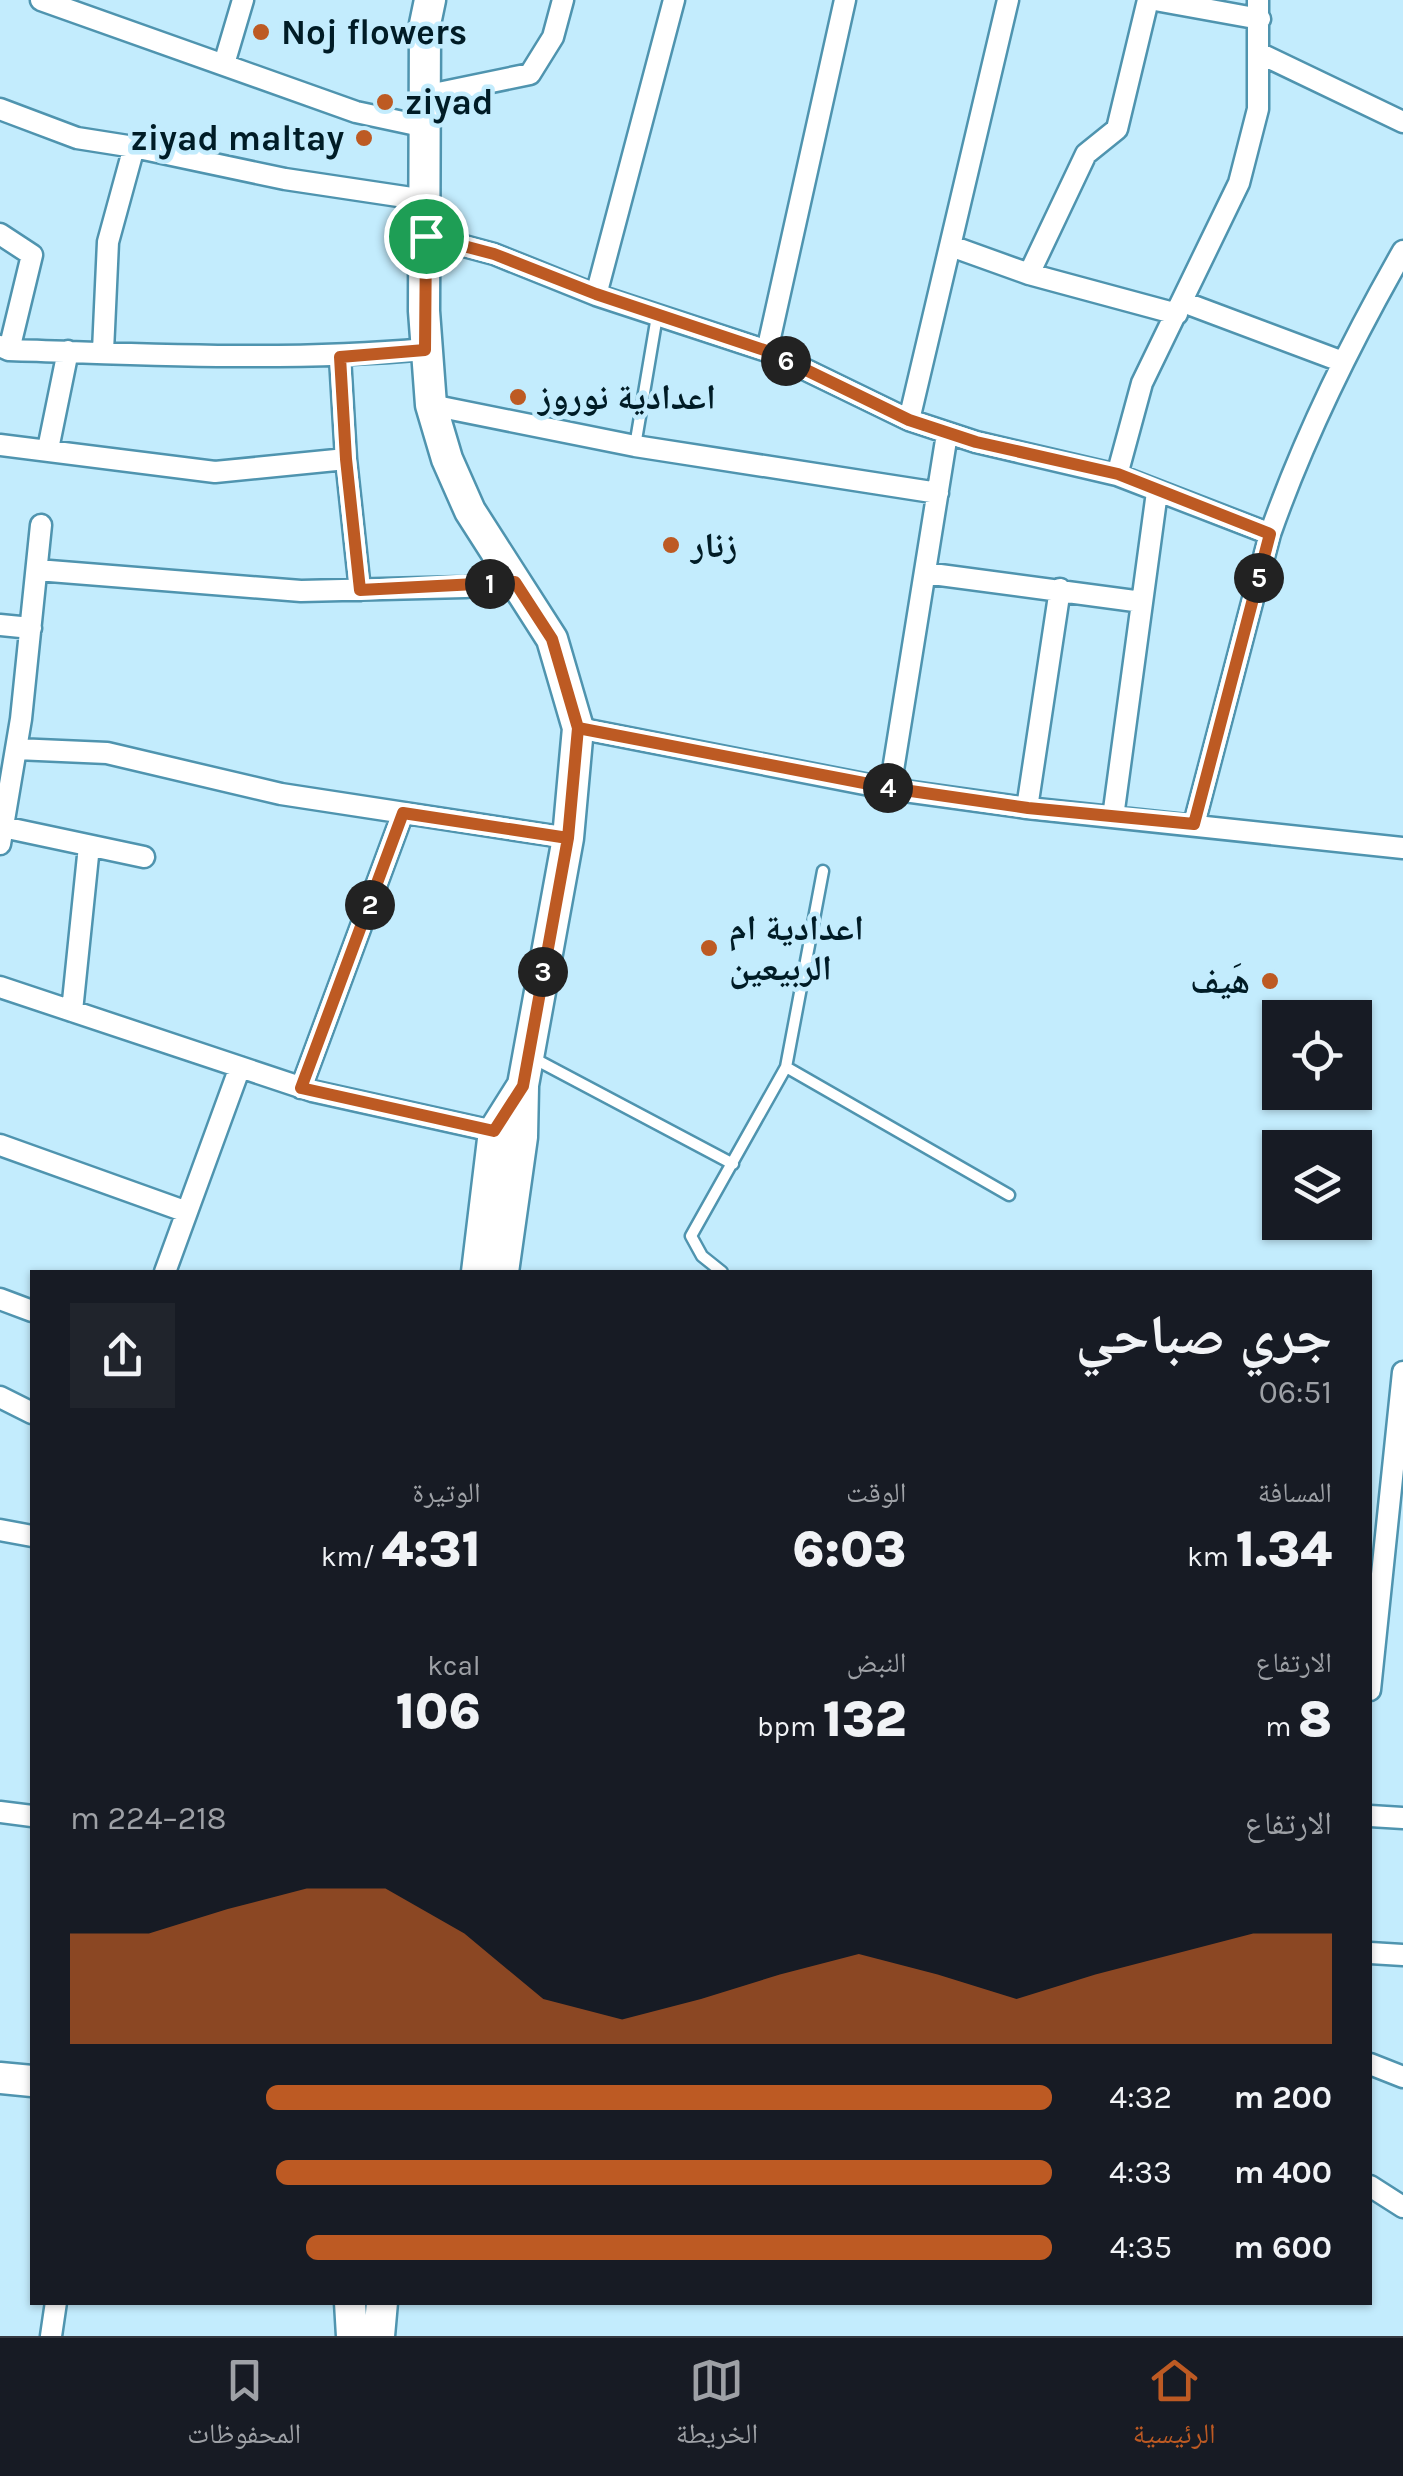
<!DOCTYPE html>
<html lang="ar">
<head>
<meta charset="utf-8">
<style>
	body { margin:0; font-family:Karla,"Noto Naskh Arabic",sans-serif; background:#20242c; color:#f1f3f6; direction:rtl; height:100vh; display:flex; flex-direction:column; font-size:38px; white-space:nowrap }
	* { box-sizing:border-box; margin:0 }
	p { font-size:32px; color:#9ea1a6 }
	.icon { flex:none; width:55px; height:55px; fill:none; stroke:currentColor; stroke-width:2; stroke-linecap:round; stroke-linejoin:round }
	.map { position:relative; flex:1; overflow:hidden; direction:ltr }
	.side { position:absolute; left:30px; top:1270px; width:1342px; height:1035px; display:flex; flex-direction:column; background:#171b24; border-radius:0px; box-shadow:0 2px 8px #0004; direction:rtl }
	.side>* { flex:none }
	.tools { position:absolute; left:1262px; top:1000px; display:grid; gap:20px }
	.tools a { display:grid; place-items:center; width:110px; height:110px; border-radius:0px; background:#171b24; box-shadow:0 2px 8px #0004; font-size:50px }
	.pin { position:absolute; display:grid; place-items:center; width:85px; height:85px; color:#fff; margin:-42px; border:5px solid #fff; border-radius:50%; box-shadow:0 2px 10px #0007 }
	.km { position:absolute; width:50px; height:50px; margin:-25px; border-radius:50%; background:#222; color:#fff; font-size:28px; line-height:50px; text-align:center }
	.round { display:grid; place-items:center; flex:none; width:105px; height:105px; border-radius:0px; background:#20242c }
	.head { display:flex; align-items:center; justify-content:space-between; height:170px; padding:0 40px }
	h1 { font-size:55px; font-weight:800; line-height:75px }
	.metrics { display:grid; grid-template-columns:repeat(3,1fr); gap:15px; height:170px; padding:10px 40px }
	.metrics div { display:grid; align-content:center }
	.metrics b { font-size:50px; font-weight:800 }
	.metrics small { font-size:28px; font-weight:400 }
	.metrics p { font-size:28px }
	.chart { height:280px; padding:20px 40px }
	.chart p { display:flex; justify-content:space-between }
	.chart svg { width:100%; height:180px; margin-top:10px; fill:#bd5a23; opacity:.7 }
	ul { padding:0 40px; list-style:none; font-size:32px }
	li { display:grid; grid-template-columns:160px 120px 1fr; align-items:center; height:75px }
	li i { height:25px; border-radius:12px; background:#bd5a23 }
	.dock { display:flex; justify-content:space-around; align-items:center; height:140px; border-top:2px solid #363941; background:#171b24; font-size:28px; color:#9ea1a6 }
	.dock a { display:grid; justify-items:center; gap:5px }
	.dock .selected { color:#bd5a23 }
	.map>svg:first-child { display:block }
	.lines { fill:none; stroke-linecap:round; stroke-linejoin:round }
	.lane-casing { stroke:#4f94af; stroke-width:15 }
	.street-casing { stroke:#4f94af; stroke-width:25 }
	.secondary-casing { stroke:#4f94af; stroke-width:35 }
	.lane { stroke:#fff; stroke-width:10 }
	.street { stroke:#fff; stroke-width:20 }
	.secondary { stroke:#fff; stroke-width:30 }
	.route-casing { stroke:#fff; stroke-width:20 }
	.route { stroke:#bd5a23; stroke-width:12 }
	.poi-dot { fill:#bd5a23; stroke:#c3ecfd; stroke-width:4 }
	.labels { text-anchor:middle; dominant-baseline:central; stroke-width:9; stroke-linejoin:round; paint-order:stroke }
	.poi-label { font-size:35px; font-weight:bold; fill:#001c26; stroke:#c3ecfd; text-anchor:start }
</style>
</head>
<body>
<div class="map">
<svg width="1403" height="2336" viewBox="0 0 1403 2336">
	<rect width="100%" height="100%" fill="#c3ecfd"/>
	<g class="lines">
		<defs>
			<path id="lane" d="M635 446 657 316
				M533 1058 733 1164
				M786 1067 1009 1195
				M722 1272 702 1256 691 1236 786 1067 823 871"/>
			<path id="street" d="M41 0 356 112 426 127
				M1155 0 1260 19
				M1259 53 1403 122
				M224 64 243 0
				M424 96 530 74 553 37 563 0
				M0 109 77 138 134 147 285 179 425 200
				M0 234 32 255 9 350
				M427 236 494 254 596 295 767 351 909 420 976 442 1117 475 1270 534
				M951 246 1029 274 1177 314
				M1029 274 1086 154 1117 129 1148 0
				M596 295 674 0
				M1183 302 1343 362
				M0 346 9 350C148 354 286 362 425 349
				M103 351 108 242 134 147
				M767 351 845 0
				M340 357 346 459 360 590
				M431 405 635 446 938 493
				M909 420 1008 0
				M0 445 215 472 346 459
				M48 449 68 351
				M1117 475 1142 383 1239 183 1258 109V0
				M37 570 301 591 465 587 515 582
				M925 573 1142 602
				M0 625 31 628
				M578 728 890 789 1027 808 1403 848
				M16 749 107 753 281 794 568 838
				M890 789 947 434
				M1027 808 1060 589
				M1113 817 1157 492
				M1194 824 1270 534C1305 434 1351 342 1403 251
				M3 827 144 857
				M0 844 21 719 41 525
				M0 987 312 1091 506 1134
				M72 1011 89 846
				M301 1088 403 813
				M0 1145 187 1212
				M165 1272 240 1067
				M0 1299 32 1311
				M0 1397 32 1413
				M0 1530 32 1536
				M1370 1690 1403 1372
				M0 1812 32 1816
				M1370 1816 1403 1818
				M1370 1953 1403 1955
				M1370 2064 1403 2077
				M1370 2186 1403 2207
				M51 2336 56 2302"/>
			<path id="secondary" d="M430 0 425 24 424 311 431 405 447 459 470 511 552 639 578 728 568 838 523 1085 494 1131 477 1272
				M503 1272 522 1137 523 1087
				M0 2078 32 2081
				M350 2302 352 2336
				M379 2336 382 2302"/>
		</defs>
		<use href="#lane" class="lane-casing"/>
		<use href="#street" class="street-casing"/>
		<use href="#secondary" class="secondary-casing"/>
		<use href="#lane" class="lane"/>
		<use href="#street" class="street"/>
		<use href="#secondary" class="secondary"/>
	</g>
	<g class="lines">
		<defs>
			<path id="route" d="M426 236 425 350 340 357 346 459 360 590 515 582 552 639 578 728 568 838 403 813 301 1088 494 1131 523 1086 568 838 578 728 890 788 1028 808 1194 824 1270 534 1118 474 976 442 909 420 767 351 596 294 494 254 426 236"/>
		</defs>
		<use href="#route" class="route-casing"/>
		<use href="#route" class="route"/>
	</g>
	<g class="poi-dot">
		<circle cx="261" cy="32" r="10"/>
		<circle cx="385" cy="102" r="10"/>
		<circle cx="364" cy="138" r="10"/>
		<circle cx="518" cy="397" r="10"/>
		<circle cx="671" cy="545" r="10"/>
		<circle cx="709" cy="948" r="10"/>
		<circle cx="1270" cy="981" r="10"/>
	</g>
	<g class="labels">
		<g class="poi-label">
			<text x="281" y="32">Noj flowers</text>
			<text x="405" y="102">ziyad</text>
			<text x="344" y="138" text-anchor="end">ziyad maltay</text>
			<text x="538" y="397">اعدادية نوروز</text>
			<text x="691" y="545">زنار</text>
			<text x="729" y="928">اعدادية ام<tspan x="729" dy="40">الربيعين</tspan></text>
			<text x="1250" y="981" text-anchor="end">هَيف</text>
		</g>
	</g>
</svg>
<div class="tools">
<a><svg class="icon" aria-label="locate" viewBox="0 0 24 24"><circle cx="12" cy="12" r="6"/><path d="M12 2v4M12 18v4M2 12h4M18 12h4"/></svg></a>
<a><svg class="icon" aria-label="layers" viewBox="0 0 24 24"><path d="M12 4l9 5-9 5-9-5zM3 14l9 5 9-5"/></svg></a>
</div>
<div class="pin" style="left:426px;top:236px;background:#1e9e55"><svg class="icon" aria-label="arrive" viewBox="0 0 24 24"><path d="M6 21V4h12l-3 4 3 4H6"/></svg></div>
<b class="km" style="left:490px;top:584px">1</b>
<b class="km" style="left:370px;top:905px">2</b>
<b class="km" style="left:543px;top:972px">3</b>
<b class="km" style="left:888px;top:788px">4</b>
<b class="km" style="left:1259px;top:578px">5</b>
<b class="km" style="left:786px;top:361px">6</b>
<section class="side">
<div class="head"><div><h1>جري صباحي</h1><p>06:51</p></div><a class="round"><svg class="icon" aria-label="share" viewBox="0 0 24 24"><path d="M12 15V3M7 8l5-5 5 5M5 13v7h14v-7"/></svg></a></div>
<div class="metrics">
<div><p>المسافة</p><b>1.34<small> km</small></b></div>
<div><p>الوقت</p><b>6:03</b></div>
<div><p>الوتيرة</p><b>4:31<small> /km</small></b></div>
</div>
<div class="metrics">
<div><p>الارتفاع</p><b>8<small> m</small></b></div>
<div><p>النبض</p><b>132<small> bpm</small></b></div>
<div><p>kcal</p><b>106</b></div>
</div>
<div class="chart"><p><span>الارتفاع</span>218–224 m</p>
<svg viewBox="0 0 160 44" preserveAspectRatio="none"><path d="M0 44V17L10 17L20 11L30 6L40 6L50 17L60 33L70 38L80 33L90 27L100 22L110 27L120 33L130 27L140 22L150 17L160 17V44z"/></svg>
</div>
<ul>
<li><b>200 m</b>4:32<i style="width:80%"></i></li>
<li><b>400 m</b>4:33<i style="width:79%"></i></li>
<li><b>600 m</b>4:35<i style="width:76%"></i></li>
</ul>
</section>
</div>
<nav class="dock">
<a class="selected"><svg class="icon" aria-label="home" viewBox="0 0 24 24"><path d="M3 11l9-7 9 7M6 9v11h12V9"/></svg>الرئيسية</a>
<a><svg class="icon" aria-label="map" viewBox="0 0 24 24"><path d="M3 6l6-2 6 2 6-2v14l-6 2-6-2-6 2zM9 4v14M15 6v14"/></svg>الخريطة</a>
<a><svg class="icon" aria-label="saved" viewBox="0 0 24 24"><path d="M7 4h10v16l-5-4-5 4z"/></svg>المحفوظات</a>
</nav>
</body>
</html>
